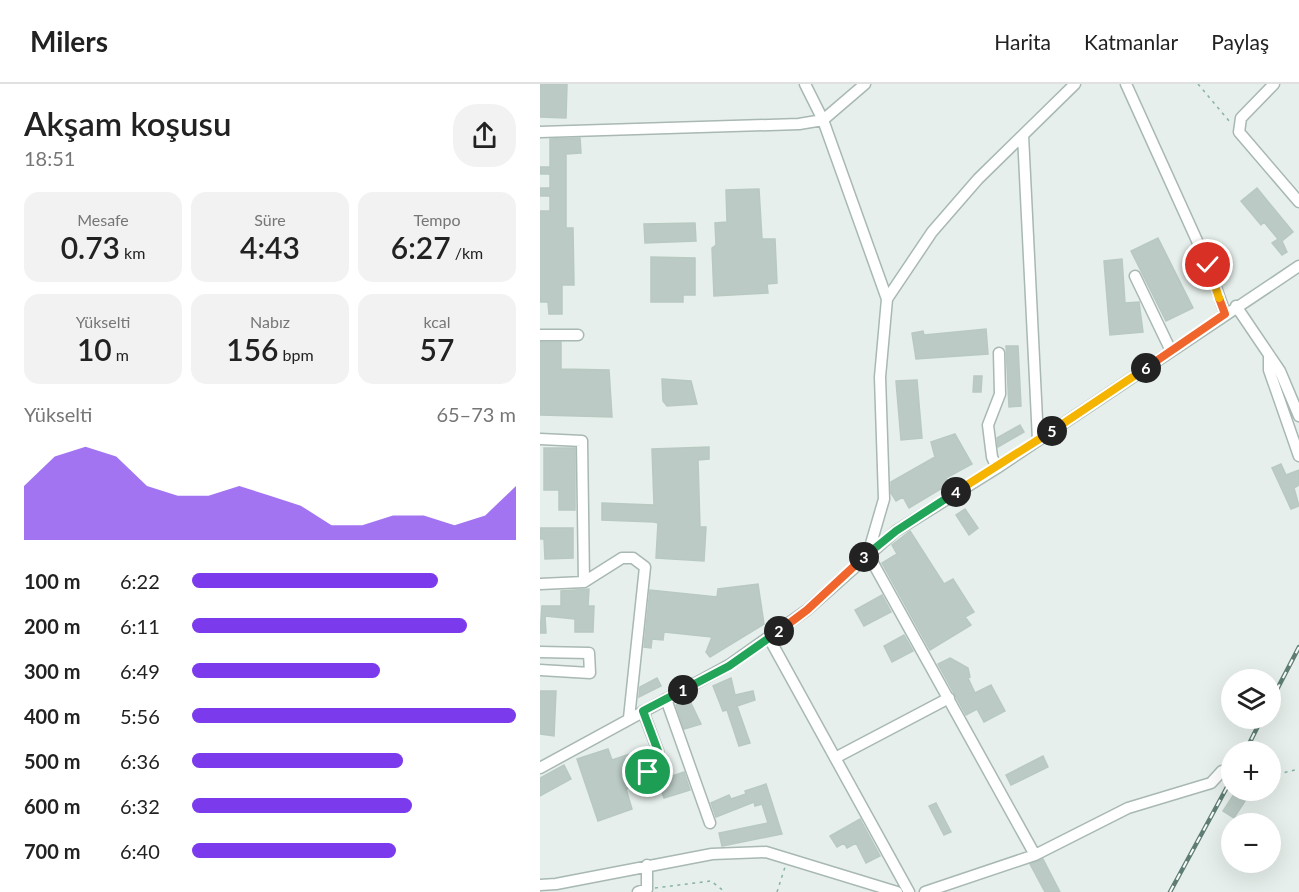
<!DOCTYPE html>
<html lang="tr">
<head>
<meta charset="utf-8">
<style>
	body { margin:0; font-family:Lato,sans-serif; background:#f2f2f2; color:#222; height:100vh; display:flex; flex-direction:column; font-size:22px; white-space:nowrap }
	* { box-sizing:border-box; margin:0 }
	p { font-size:20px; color:#767676 }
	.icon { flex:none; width:33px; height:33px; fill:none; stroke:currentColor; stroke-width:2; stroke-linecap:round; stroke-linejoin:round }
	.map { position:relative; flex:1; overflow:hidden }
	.details { display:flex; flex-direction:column; background:#fff; width:540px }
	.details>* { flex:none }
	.tools { position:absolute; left:681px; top:585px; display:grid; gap:12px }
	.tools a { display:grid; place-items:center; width:60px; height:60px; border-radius:50%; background:#fff; box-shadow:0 6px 24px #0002; font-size:30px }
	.pin { position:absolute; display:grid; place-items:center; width:51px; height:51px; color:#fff; margin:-26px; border:3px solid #fff; border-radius:50%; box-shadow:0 2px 6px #0007 }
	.km { position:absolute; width:30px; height:30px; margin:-15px; border-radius:50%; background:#222; color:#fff; font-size:16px; line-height:30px; text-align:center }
	.round { display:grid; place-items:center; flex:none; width:63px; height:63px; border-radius:24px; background:#f2f2f2 }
	.headline { display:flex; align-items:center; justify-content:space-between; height:102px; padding:0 24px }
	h1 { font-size:33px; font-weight:600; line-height:45px }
	.figures { display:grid; grid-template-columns:repeat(3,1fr); gap:9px; height:102px; padding:6px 24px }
	.figures div { display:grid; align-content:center; border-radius:15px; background:#f2f2f2; text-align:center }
	.figures b { font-size:30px; font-weight:600 }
	.figures small { font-size:16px; font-weight:400 }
	.figures p { font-size:16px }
	.chart { height:168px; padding:12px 24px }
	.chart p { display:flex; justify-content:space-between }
	.chart svg { width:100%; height:108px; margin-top:6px; fill:#7c3aed; opacity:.7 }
	ul { padding:0 24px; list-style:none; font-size:20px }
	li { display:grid; grid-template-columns:96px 72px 1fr; align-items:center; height:45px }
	li i { height:15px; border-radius:8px; background:#7c3aed }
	header { display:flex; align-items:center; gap:36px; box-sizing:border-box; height:84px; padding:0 30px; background:#fff; border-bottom:2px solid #e0e0e0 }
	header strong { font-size:28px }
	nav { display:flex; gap:33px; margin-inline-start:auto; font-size:21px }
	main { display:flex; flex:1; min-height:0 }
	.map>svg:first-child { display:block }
	.building { fill:#bbcac4; stroke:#b8c9c2; stroke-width:1.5 }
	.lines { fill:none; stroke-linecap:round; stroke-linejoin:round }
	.minor-casing { stroke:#a8b8b2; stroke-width:13 }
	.path { stroke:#86b3a5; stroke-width:1.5; stroke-dasharray:3 4.5; stroke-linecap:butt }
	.minor { stroke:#fff; stroke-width:10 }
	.rail-casing { stroke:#5f7d75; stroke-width:4.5 }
	.rail { stroke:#f7fbf9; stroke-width:2; stroke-dasharray:7; stroke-linecap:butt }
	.split-1-casing { stroke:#fff; stroke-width:12 }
	.split-2-casing { stroke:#fff; stroke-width:12 }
	.split-3-casing { stroke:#fff; stroke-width:12 }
	.split-4-casing { stroke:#fff; stroke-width:12 }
	.split-5-casing { stroke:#fff; stroke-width:12 }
	.split-6-casing { stroke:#fff; stroke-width:12 }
	.split-7-casing { stroke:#fff; stroke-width:12 }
	.split-8-casing { stroke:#fff; stroke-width:12 }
	.split-1 { stroke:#22a559; stroke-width:8 }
	.split-2 { stroke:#22a559; stroke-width:8 }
	.split-3 { stroke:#f0652b; stroke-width:8 }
	.split-4 { stroke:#22a559; stroke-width:8 }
	.split-5 { stroke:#f5b400; stroke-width:8 }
	.split-6 { stroke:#f5b400; stroke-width:8 }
	.split-7 { stroke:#f0652b; stroke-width:8 }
	.split-8 { stroke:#f5b400; stroke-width:8 }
</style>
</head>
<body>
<header>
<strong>Milers</strong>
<nav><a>Harita</a><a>Katmanlar</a><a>Paylaş</a></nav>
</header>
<main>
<section class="details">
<div class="headline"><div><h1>Akşam koşusu</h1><p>18:51</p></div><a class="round"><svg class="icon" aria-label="share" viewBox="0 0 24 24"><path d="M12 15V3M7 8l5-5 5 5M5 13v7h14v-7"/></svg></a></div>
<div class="figures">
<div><p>Mesafe</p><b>0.73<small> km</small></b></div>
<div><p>Süre</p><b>4:43</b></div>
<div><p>Tempo</p><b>6:27<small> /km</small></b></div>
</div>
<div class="figures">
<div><p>Yükselti</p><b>10<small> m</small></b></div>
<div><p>Nabız</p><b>156<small> bpm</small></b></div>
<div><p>kcal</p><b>57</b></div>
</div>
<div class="chart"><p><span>Yükselti</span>65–73 m</p>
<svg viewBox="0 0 160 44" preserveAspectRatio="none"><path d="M0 44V22L10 10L20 6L30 10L40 22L50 26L60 26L70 22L80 26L90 30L100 38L110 38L120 34L130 34L140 38L150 34L160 22V44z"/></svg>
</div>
<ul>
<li><b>100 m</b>6:22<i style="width:76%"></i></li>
<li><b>200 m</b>6:11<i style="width:85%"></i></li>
<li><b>300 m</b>6:49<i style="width:58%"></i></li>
<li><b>400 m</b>5:56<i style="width:100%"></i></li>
<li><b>500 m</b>6:36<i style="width:65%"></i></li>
<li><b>600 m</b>6:32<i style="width:68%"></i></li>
<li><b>700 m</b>6:40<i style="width:63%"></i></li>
</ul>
</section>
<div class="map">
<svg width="759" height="808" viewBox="0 0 759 808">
	<rect width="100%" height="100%" fill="#e6efeb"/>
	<path class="building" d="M0 0H27L26 34 0 33Z
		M40 54 41 69 26 70V144H33L34 201H22V230H9L8 218H0V127H10V112H0V104H10V90H0V83H10V55Z
		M717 104 753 148 742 157 747 168 742 171 732 159 738 155 724 138 721 141 701 117Z
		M219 105 222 155H235L237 199 227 200 228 209 174 212 172 164 176 161 175 139 187 138 186 106Z
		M155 139 156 157 105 159 104 140Z
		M618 154 653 224 626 237 591 167Z
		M111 173 155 174V211H143V218H111Z
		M582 175 585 219 599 218 603 248 570 251 564 177Z
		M446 245 448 270 376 275 372 249 383 247 384 251Z
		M0 258H21V285L69 286 72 333 0 331Z
		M466 262H478L481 322 469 323Z
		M434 292H442L441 308H433Z
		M122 295 151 297 157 320 127 322 123 317Z
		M377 296 382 354 361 356 356 297Z
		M480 341 484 348 458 363 457 354Z
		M415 350 432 380 406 394 409 400 369 424 363 413 356 417 351 409V398L395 373 391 358Z
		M169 363V375L158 376 160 443H166L164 477 116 474 118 439 114 438 62 436V419L114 421 112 365Z
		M4 364H35V426H19V406H4Z
		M741 380 746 391 759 386V401L754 404 759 422 751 425 732 384Z
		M425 425 438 444 429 451 416 431Z
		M0 444H33V474L5 475 4 455H0Z
		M370 447 404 500 413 495 434 528 425 533 431 541 390 566 342 479 357 470 352 461Z
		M218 500 224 540 170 573 166 568 172 553 124 548 123 556 112 555 111 564 104 563 110 506 177 513 178 505Z
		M49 505 48 522H54L53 548H35V535L5 532 6 549H0L2 522H21V507Z
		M342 511 351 528 324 542 315 526Z
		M364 551 373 567 352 578 344 562Z
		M410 574 428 584 430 593 428 594 435 609 451 601 465 627 444 638 437 625 426 631 398 580Z
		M117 594 121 602 99 613 100 603Z
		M191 594 195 611 213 607 215 616 197 622 210 659 199 662 187 626 183 627 173 602Z
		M0 607H16L14 652 0 650Z
		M149 615 161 640 144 645 136 621Z
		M68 665 72 676 90 670 100 700 86 705 92 725 58 737 37 675Z
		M503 672 508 683 471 701 466 691Z
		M24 681 31 695 0 712V694Z
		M144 688 150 706 124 714 118 697Z
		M226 700 242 750 182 762 179 749 228 739 222 720 215 722 214 718 176 733 171 719 189 711 191 715 206 710 205 707Z
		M696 707 707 714 694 734 683 727Z
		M396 719 411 748 404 751 389 722Z
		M320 735 340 772 326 779 316 759 307 764 304 759 297 763 290 752Z
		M503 775 520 808H505L490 780Z"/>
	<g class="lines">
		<defs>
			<path id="minor" d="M265 0 283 36 347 215
				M586 0 668 181 685 229
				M734 0 701 34 699 48 759 118
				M0 48 259 40 283 36 325 0
				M483 51 498 356
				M595 192 631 267
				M696 222 740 287 759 332
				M0 251H38
				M729 272V286L759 372
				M0 355 42 357 44 498 0 500
				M457 384 452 373 448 341 460 310 459 269
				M44 498 82 474H93L105 483 89 634
				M229 554 369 808
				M0 568 49 569 50 589 0 586
				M126 615 170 739
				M103 627 118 667V678L108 688
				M295 674 409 614
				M0 684 189 581 267 526 356 447 457 384 759 182
				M495 771 328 470 344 415 340 293 347 215 392 148 438 95 535 0
				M0 801 16 800 172 770 226 768 357 808
				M98 808 107 805V781
				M385 808 495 771 588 724 671 699 682 687 692 691"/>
		</defs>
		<use href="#minor" class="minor-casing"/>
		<path class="path" d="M658 0 690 38
			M730 692 759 685
			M115 804 171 797 185 808
			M237 808 245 783"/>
		<use href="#minor" class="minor"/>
		<defs>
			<path id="rail" d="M730 619 759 563
				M705 668 722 634
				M630 808 692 694"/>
		</defs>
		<use href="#rail" class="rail-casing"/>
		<use href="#rail" class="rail"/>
	</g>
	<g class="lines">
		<defs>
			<path id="split-1" d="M108 688 118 678V667L103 627 143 606"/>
			<path id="split-2" d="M143 606 189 582 239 547"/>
			<path id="split-3" d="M239 547 267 526 324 473"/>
			<path id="split-4" d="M324 473 356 447 416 408"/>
			<path id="split-5" d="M416 408 512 347"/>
			<path id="split-6" d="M512 347 606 284"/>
			<path id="split-7" d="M606 284 685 230 679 214"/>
			<path id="split-8" d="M668 181 679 214"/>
		</defs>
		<use href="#split-1" class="split-1-casing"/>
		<use href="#split-2" class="split-2-casing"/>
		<use href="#split-3" class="split-3-casing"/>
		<use href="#split-4" class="split-4-casing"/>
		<use href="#split-5" class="split-5-casing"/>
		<use href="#split-6" class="split-6-casing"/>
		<use href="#split-7" class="split-7-casing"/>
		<use href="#split-8" class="split-8-casing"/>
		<use href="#split-1" class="split-1"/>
		<use href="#split-2" class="split-2"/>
		<use href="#split-3" class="split-3"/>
		<use href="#split-4" class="split-4"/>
		<use href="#split-5" class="split-5"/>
		<use href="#split-6" class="split-6"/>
		<use href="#split-7" class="split-7"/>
		<use href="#split-8" class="split-8"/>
	</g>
</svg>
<div class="tools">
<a><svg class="icon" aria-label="layers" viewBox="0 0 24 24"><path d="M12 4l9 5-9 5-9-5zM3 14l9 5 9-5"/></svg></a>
<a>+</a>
<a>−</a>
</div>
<div class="pin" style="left:108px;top:688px;background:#1e9e55"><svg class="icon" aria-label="arrive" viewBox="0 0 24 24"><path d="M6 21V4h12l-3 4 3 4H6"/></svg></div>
<div class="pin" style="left:668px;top:181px;background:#d93025"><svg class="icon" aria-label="check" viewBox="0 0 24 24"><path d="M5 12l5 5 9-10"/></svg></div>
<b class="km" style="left:143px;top:606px">1</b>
<b class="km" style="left:239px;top:547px">2</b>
<b class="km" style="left:324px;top:473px">3</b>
<b class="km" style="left:416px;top:408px">4</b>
<b class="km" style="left:512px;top:347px">5</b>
<b class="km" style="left:606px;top:284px">6</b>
</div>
</main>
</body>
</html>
